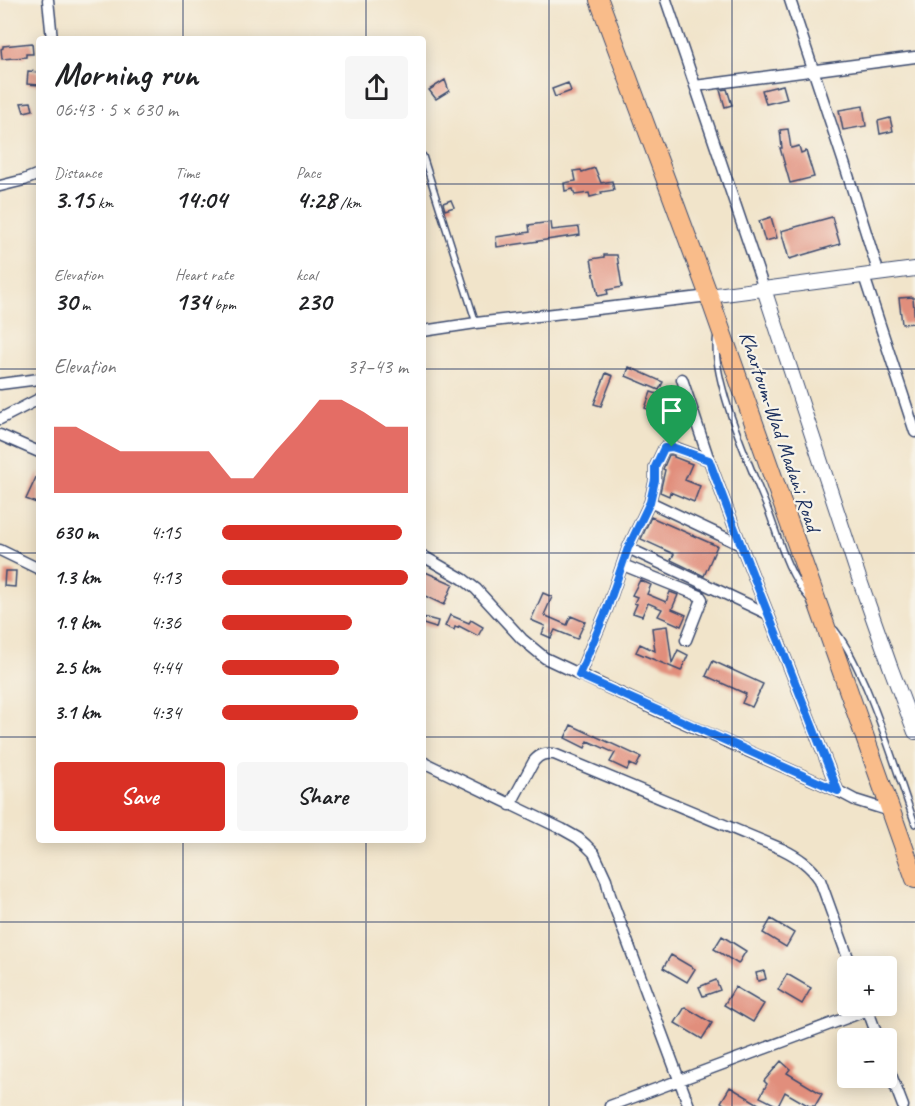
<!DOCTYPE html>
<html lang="en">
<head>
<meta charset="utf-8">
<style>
	body { margin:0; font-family:Caveat,sans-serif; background:#f6f6f6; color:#202124; height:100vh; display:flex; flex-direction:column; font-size:22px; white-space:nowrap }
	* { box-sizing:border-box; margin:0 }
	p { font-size:20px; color:#757577 }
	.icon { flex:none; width:33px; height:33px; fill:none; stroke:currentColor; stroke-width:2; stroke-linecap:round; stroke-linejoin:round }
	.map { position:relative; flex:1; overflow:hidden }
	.panel { position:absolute; left:36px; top:36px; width:390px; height:807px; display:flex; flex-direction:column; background:#fff; border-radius:6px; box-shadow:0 3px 15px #0003 }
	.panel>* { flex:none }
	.controls { position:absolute; left:837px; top:956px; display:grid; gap:12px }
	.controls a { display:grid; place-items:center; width:60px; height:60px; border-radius:6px; background:#fff; box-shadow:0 3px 15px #0003; font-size:30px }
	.pin { position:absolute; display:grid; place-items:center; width:51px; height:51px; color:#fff; margin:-62px -26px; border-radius:50% 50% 50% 0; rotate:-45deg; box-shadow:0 0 6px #0007 }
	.pin .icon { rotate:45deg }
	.round { display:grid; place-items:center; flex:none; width:63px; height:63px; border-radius:6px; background:#f6f6f6 }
	.headline { display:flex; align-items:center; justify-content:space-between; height:102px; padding:0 18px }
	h1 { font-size:33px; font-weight:700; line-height:45px }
	.metrics { display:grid; grid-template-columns:repeat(3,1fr); gap:9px; height:102px; padding:6px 18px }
	.metrics div { display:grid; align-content:center }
	.metrics b { font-size:26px; font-weight:700 }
	.metrics small { font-size:16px; font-weight:400 }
	.metrics p { font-size:16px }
	.chart { height:168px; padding:12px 18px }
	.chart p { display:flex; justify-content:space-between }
	.chart svg { width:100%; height:108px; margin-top:6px; fill:#d93025; opacity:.7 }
	.button { display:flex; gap:12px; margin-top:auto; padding:12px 18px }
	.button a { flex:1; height:69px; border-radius:6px; background:#d93025; color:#fff; font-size:24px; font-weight:700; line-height:69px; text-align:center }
	.button a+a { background:#f6f6f6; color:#202124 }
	ul { padding:0 18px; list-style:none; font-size:20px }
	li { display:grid; grid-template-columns:96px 72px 1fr; align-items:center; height:45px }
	li i { height:15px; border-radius:8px; background:#d93025 }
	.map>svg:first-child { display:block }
	.building { fill:#e18e7b }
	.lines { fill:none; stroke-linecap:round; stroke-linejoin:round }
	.service-casing { stroke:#3b4a6e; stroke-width:8 }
	.minor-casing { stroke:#3b4a6e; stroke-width:13 }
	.tertiary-casing { stroke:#3b4a6e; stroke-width:16 }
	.trunk-casing { stroke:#3b4a6e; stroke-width:20 }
	.service { stroke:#fff; stroke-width:5 }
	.minor { stroke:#fff; stroke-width:10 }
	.tertiary { stroke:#fff; stroke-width:14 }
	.trunk { stroke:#f9bc8a; stroke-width:18 }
	.route-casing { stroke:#fff; stroke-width:12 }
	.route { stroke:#1a73e8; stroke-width:8 }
	.grid { fill:none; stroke:#1b2f5e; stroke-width:1.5; stroke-opacity:0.55 }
	.labels { text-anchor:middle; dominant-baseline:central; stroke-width:4.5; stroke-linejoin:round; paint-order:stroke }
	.street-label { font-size:21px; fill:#1b2f5e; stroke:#f7f3e8 }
</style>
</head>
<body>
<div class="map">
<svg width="915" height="1106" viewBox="0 0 915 1106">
	<rect width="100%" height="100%" fill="#f7f3e8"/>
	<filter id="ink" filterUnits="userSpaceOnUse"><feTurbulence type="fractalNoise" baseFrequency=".0167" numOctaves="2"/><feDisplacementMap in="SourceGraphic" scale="12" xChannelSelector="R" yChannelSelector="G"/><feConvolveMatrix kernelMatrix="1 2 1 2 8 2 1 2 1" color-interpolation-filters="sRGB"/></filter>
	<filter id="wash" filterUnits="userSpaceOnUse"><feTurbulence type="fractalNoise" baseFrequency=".008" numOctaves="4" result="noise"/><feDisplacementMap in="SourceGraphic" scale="24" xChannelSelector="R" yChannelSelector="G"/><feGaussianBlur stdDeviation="1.35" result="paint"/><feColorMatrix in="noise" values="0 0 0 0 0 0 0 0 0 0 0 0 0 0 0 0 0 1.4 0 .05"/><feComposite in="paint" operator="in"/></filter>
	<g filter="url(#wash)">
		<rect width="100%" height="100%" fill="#f1e4ca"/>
		<g id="blocks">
			<path class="building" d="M32 43 33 54H26V57L2 59 1 49 3 48V46Z
				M28 71 39 72V85L27 84Z
				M445 80 449 91 436 99 429 90Z
				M568 83 571 91 555 97 552 89Z
				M783 85 787 99 766 104 762 90Z
				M727 89 732 105 725 107 720 90Z
				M31 102 33 110 24 112 21 103Z
				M863 106 866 126 843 130 839 110Z
				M890 118 893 131 880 134 878 121Z
				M788 129 791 148 799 146 801 153 806 151 814 177 790 183 780 148H782L780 130Z
				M595 168 601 183 612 181 614 190 601 192 602 194 590 197 589 193 575 195 573 189 565 191 564 183 576 181 574 171 581 170 582 172Z
				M451 200 454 207 445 210 443 203Z
				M771 217 777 238 765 241 759 221Z
				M832 217 840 244 789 259 781 231Z
				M551 222 552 230 579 227 580 235 497 247 496 237 530 232 529 225Z
				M604 255H617L622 287 607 290 608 294 598 296 591 259 604 257Z
				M913 297 915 323 902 324 899 298Z
				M629 367 663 382 659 390 626 376Z
				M606 373 613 376 601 406 594 404Z
				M651 392 670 398 664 415 645 408Z
				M669 455H674V457L692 464 685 480 700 486 694 502 670 492 669 496 660 492 665 470 663 469Z
				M39 471V504L26 499Z
				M651 517 717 546 704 576 671 560 674 554 641 539Z
				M5 571H16L15 587 4 586Z
				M423 571 453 584 444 605 423 595Z
				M640 580 651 585 647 594 666 602 670 592 678 595 672 609 686 615 681 626 658 616 662 609 648 603 642 616 633 613 637 604 634 603 637 597 632 595Z
				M543 593 552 597 544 615 567 625 571 616 585 622 577 639 555 630 551 638 542 634 545 626 531 620Z
				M450 615 469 623 471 620 483 627 478 636 459 626 458 628 455 627 454 630 445 626Z
				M423 617 438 621 436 628 423 624Z
				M667 626 672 663 678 650 688 655 681 671 636 652 640 644 655 651 652 628Z
				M713 661 763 684 752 707 742 703 746 694 706 676Z
				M571 725 641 757 636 767 630 764 627 770 610 762 615 753 588 741 585 748 565 738Z
				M771 919 794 933 786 947 763 933Z
				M722 936 746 951 738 964 714 949Z
				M671 955 695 969 687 982 663 968Z
				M764 971 766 979 758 981 756 973Z
				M787 974 811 988 802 1004 778 990Z
				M716 980 720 990 703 996 699 987Z
				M735 987 764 1004 753 1022 724 1005Z
				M685 1007 712 1023 702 1039 675 1023Z
				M781 1061 790 1069 787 1073 822 1094 815 1106H809L785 1092 778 1106 760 1097 767 1084 764 1081Z
				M730 1087 762 1106H727L721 1102Z"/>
		</g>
	</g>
	<g filter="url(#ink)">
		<use href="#blocks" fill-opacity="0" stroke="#3b4a6e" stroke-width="1.5"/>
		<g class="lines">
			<defs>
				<path id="service" d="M423 156 476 323
					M717 334C709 376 751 468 768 510 779 539 787 573 808 597
					M835 630C848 647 857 667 866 687 885 732 899 778 915 824"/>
				<path id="minor" d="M48 0 52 39
					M666 0 764 289
					M790 0 847 172 879 274
					M695 86 915 57
					M0 186 24 180 39 174
					M864 276 915 432
					M423 331 476 323 709 296
					M682 379 709 460 741 545 838 791
					M0 384 39 379
					M0 419 39 399
					M0 435 39 452
					M650 502 741 545
					M628 548 768 614
					M0 550 39 569
					M423 556 463 579 476 589 522 639 545 658 662 713 838 791 855 800 890 811
					M623 565 700 596 702 599 686 640
					M579 675 607 609 628 548 650 502 655 480V467L664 448 674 447 709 460
					M423 762 562 829 578 838 586 845 594 853 606 879 610 895 689 1106
					M510 805 534 761C540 754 545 753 554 754L782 849C798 857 810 865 820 880L851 966
					M866 1005 878 1038
					M886 1062 903 1106
					M610 1106 868 1010"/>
				<path id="tertiary" d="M764 289 859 578 890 666 915 732
					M709 296 915 269"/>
				<path id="trunk" d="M599 0 709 296 915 879"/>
			</defs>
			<use href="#service" class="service-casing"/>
			<use href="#minor" class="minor-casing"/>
			<use href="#tertiary" class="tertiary-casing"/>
			<use href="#trunk" class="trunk-casing"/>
			<use href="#service" class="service"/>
			<use href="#minor" class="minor"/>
			<use href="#tertiary" class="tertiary"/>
			<use href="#trunk" class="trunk"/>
		</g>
	</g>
	<g class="lines" filter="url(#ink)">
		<defs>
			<path id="route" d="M672 447 709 460 741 545 838 791 579 675 607 609 628 548 650 502 655 480V467L664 448Z"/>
		</defs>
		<use href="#route" class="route-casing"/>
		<use href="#route" class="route"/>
	</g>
	<path class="grid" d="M183 0V39M366 0V39M549 0V1106M732 0V1106M0 184H39M423 184H915M0 369H39M423 369H915M0 553H39M423 553H915M0 737H39M423 737H915M183 840V1106M366 840V1106M0 922H915"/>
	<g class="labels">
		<g class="street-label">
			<text transform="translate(780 431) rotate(71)">Khartoum-Wad Madani Road</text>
		</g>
	</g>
</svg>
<div class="controls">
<a>+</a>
<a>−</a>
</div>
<div class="pin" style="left:672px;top:447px;background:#1e9e55"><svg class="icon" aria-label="arrive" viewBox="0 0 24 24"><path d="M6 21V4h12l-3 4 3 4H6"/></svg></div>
<section class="panel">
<div class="headline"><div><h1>Morning run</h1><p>06:43 · 5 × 630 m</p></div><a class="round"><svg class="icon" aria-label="share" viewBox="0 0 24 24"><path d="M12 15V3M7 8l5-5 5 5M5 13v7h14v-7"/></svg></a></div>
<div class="metrics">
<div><p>Distance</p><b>3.15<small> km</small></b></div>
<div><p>Time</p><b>14:04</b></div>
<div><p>Pace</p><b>4:28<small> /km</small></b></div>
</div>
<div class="metrics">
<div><p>Elevation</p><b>30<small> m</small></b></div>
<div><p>Heart rate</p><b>134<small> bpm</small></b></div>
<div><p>kcal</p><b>230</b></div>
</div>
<div class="chart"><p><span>Elevation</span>37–43 m</p>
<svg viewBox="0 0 160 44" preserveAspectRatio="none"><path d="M0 44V17L10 17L20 22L30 27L40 27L50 27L60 27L70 27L80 38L90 38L100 27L110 17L120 6L130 6L140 11L150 17L160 17V44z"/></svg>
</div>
<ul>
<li><b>630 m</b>4:15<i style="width:97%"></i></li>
<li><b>1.3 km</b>4:13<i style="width:100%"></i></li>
<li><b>1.9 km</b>4:36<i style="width:70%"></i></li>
<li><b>2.5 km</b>4:44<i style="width:63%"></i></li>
<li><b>3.1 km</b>4:34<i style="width:73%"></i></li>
</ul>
<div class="button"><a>Save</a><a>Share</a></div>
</section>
</div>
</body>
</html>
